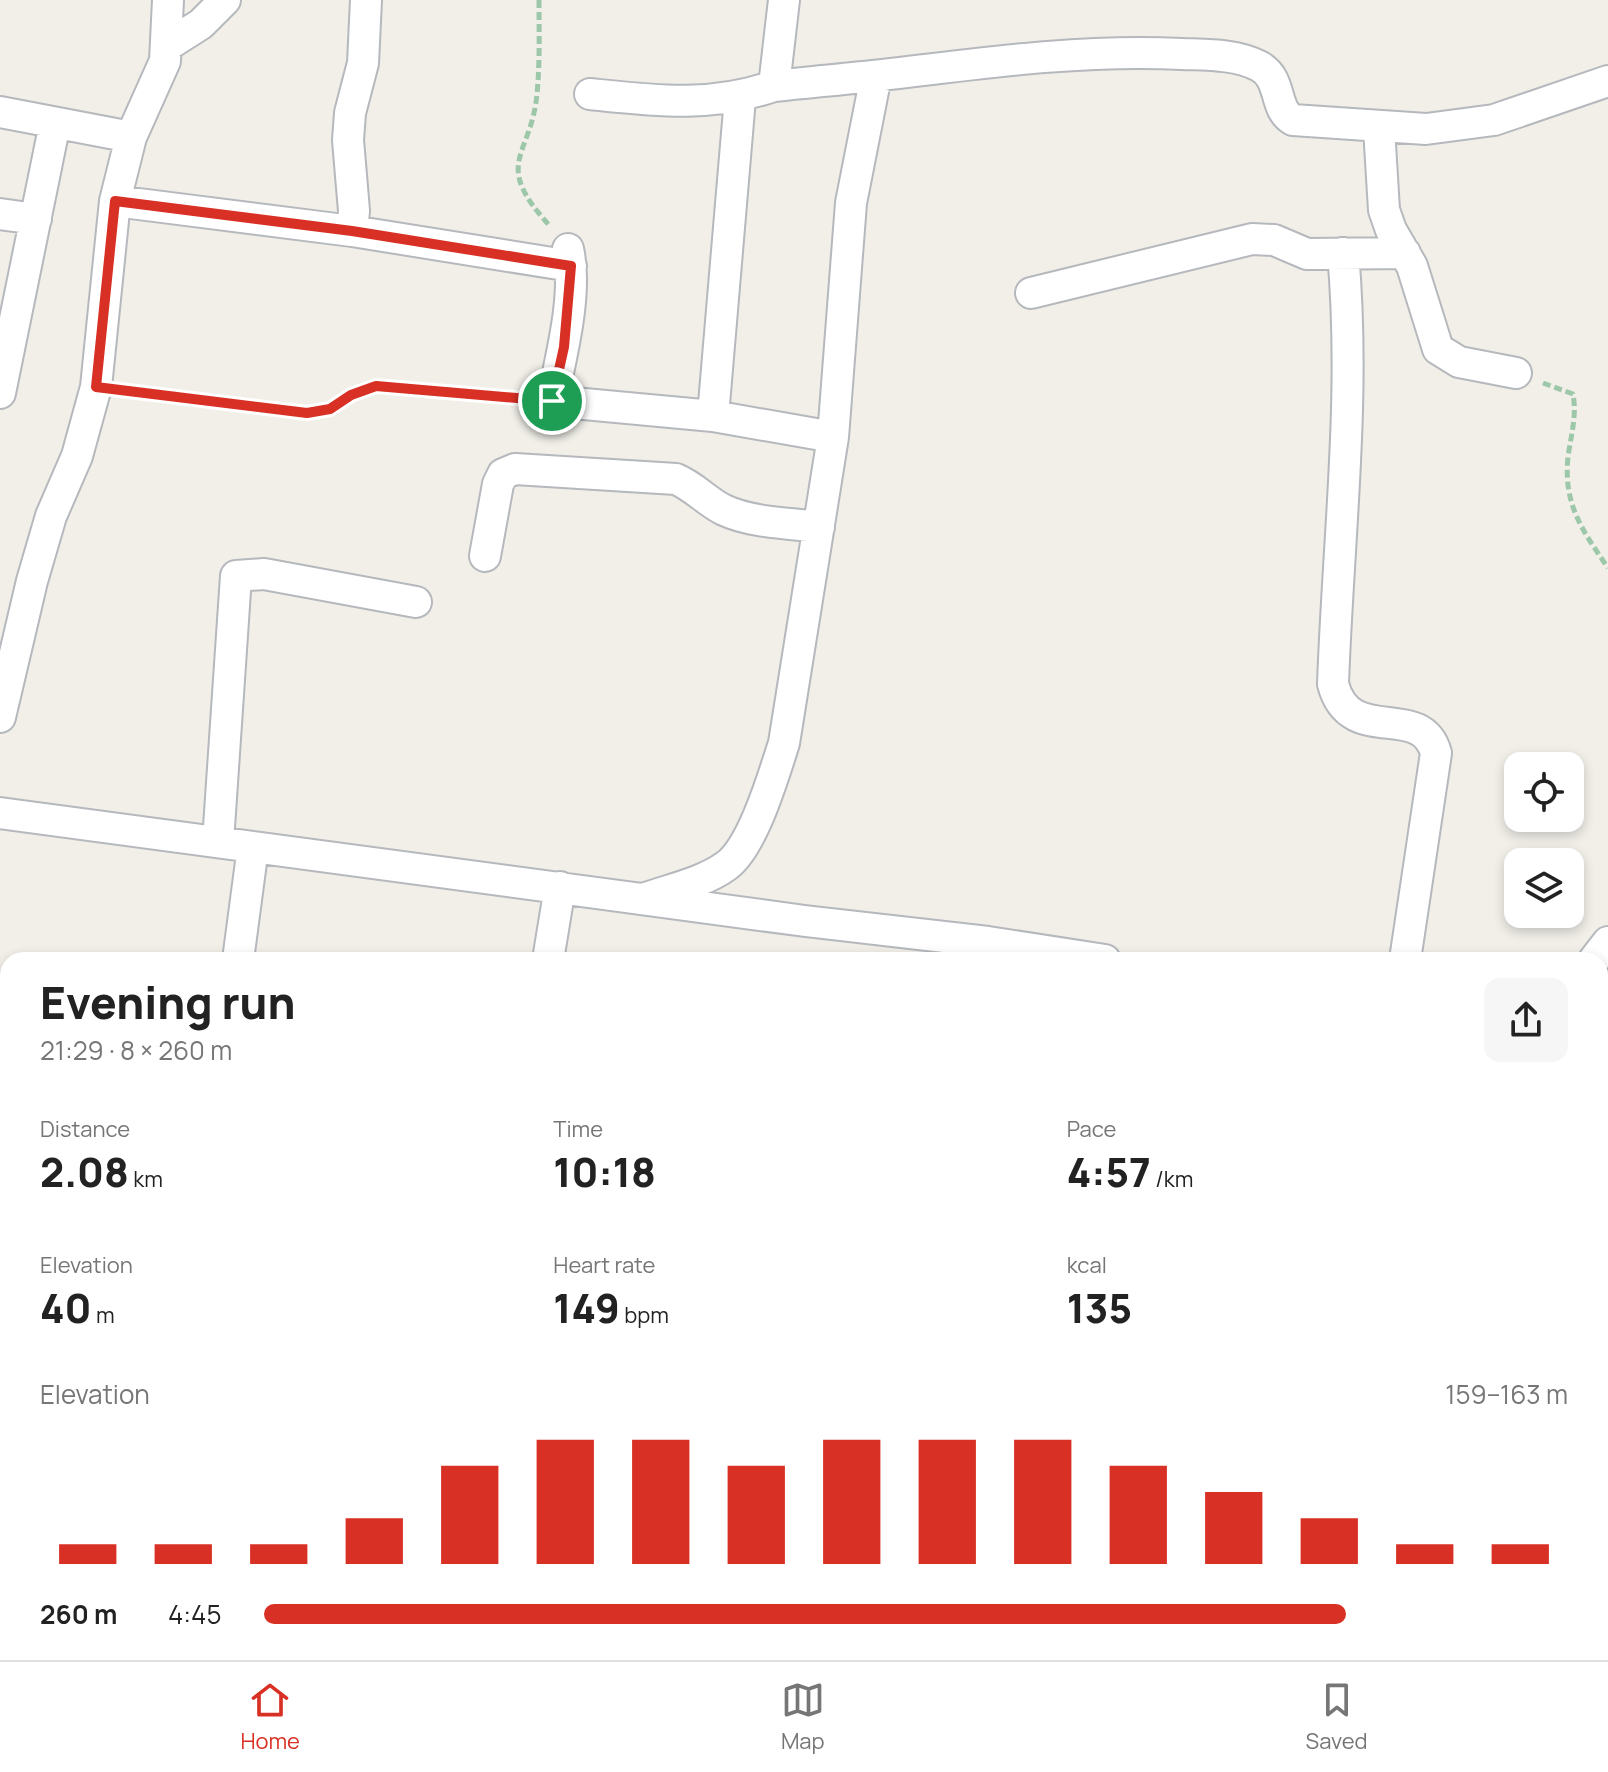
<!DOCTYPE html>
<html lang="en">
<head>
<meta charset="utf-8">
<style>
	body { margin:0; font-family:Manrope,sans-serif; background:#f6f6f6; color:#222; height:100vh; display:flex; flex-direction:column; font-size:30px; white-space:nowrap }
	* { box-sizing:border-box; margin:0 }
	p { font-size:26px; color:#767676 }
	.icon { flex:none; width:44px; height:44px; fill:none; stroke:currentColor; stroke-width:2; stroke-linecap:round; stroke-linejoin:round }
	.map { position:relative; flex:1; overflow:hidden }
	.details { position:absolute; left:0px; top:952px; width:1608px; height:708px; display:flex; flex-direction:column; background:#fff; border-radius:24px 24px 0 0; box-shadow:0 4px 12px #0003 }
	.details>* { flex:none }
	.fabs { position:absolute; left:1504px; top:752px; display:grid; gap:16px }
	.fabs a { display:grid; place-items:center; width:80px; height:80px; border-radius:16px; background:#fff; box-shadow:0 4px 12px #0003; font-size:40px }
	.pin { position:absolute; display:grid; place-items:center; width:68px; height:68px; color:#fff; margin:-34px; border:4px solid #fff; border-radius:50%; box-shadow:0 2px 8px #0007 }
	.round { display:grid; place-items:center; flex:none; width:84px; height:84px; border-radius:16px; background:#f6f6f6 }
	.overview { display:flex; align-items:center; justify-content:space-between; height:136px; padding:0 40px }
	h1 { font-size:44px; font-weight:800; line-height:60px }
	.figures { display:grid; grid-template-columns:repeat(3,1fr); gap:12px; height:136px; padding:8px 40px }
	.figures div { display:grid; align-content:center }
	.figures b { font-size:40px; font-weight:800 }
	.figures small { font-size:22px; font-weight:400 }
	.figures p { font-size:22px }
	.chart { height:224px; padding:16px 40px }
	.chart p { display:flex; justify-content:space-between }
	.chart svg { width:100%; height:144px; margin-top:8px; stroke:#d93025; stroke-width:6 }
	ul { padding:0 40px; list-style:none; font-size:26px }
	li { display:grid; grid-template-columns:128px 96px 1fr; align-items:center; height:60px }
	li i { height:20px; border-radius:10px; background:#d93025 }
	.dock { display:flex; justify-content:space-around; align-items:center; height:112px; border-top:2px solid #e0e0e0; background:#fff; font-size:22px; color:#767676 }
	.dock a { display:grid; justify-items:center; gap:4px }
	.dock .current { color:#d93025 }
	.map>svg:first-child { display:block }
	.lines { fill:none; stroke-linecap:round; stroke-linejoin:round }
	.street-casing { stroke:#b5b8bc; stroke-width:34 }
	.path { stroke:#9cc7a9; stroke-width:5; stroke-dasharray:8 4; stroke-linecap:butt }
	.street { stroke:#fff; stroke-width:30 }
	.route-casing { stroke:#fff; stroke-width:16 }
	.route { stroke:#d93025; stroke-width:10 }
</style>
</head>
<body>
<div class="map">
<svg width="1608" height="1660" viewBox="0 0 1608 1660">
	<rect width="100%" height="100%" fill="#f1efe8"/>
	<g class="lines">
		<defs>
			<path id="street" d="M168 45 201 24 225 0
				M774 86C810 82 847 79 883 75 983 63 1081 49 1182 54 1207 55 1236 54 1259 66 1283 79 1273 109 1293 120L1426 129 1494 120 1608 81
				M590 94C657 101 709 108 774 86L784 0
				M0 112 131 137
				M1379 128 1384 210 1391 230 1412 266 1438 349 1459 362 1516 373
				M115 201 352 231 571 266
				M0 214 36 219
				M352 231 354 211 348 140 350 113 363 63 366 0
				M568 249C578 293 561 357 552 401L713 416 833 437
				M1343 253C1356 397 1338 540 1333 684 1350 749 1421 699 1436 753L1405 960
				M1031 293 1252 239 1274 240 1307 254 1405 253
				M0 393 55 123
				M713 416 740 98
				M485 556 498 484 503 474 515 469 676 479C695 487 707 502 724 510 752 523 789 523 819 527
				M0 717 32 581 51 516 77 456 96 387 115 201 131 137 165 61 168 0
				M0 813 805 921 988 942 1105 960
				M218 842 236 576 264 574 416 602
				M646 898C672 889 704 882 726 866 753 847 774 774 784 743L833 437 851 203 876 76
				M238 960 253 847
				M548 960 560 887
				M1594 960 1608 942
				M1600 1039 1608 1040
				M1600 1301 1608 1303
				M1600 1568 1608 1570
				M0 1590 8 1591
				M297 1652H331
				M142 1660 143 1652
				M398 1660 404 1652
				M850 1660 851 1652
				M1116 1660V1652
				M1409 1660 1410 1652"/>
		</defs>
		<use href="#street" class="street-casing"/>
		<path class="path" d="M539 0C539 31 540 63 537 94 531 158 491 162 550 226
			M1543 383 1573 394C1577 416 1571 435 1568 457 1563 505 1583 531 1608 568
			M126 390 307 413 330 409 351 395 376 386 523 398"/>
		<use href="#street" class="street"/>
	</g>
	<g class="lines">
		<defs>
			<path id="route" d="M115 201 352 231 571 266 564 347 552 401 376 386 351 395 330 409 307 413 96 387Z"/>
		</defs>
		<use href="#route" class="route-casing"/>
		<use href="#route" class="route"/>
	</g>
</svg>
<div class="fabs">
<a><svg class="icon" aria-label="locate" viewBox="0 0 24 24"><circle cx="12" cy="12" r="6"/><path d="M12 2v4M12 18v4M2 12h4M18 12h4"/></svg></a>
<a><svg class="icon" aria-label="layers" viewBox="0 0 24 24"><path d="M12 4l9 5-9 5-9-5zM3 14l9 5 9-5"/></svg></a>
</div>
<div class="pin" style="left:552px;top:401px;background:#1e9e55"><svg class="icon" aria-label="arrive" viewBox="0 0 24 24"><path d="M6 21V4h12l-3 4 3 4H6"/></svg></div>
<section class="details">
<div class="overview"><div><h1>Evening run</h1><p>21:29 · 8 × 260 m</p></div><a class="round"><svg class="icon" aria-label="share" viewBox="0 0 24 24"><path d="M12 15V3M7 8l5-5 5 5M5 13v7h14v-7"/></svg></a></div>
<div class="figures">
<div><p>Distance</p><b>2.08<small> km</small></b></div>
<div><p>Time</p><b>10:18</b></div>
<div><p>Pace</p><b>4:57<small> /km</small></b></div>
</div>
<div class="figures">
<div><p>Elevation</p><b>40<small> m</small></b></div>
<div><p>Heart rate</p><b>149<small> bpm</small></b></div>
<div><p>kcal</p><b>135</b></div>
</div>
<div class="chart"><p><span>Elevation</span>159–163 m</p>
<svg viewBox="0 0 160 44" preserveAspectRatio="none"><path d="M5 44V38M15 44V38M25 44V38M35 44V30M45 44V14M55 44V6M65 44V6M75 44V14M85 44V6M95 44V6M105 44V6M115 44V14M125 44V22M135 44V30M145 44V38M155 44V38"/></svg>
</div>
<ul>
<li><b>260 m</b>4:45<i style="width:83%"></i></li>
</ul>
</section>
</div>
<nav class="dock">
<a class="current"><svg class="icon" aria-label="home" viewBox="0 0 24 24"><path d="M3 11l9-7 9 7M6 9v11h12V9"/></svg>Home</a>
<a><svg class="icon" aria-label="map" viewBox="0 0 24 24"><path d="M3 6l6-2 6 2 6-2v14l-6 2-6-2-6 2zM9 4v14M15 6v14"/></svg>Map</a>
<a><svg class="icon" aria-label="saved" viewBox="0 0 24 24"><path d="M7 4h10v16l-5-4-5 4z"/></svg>Saved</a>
</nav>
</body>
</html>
